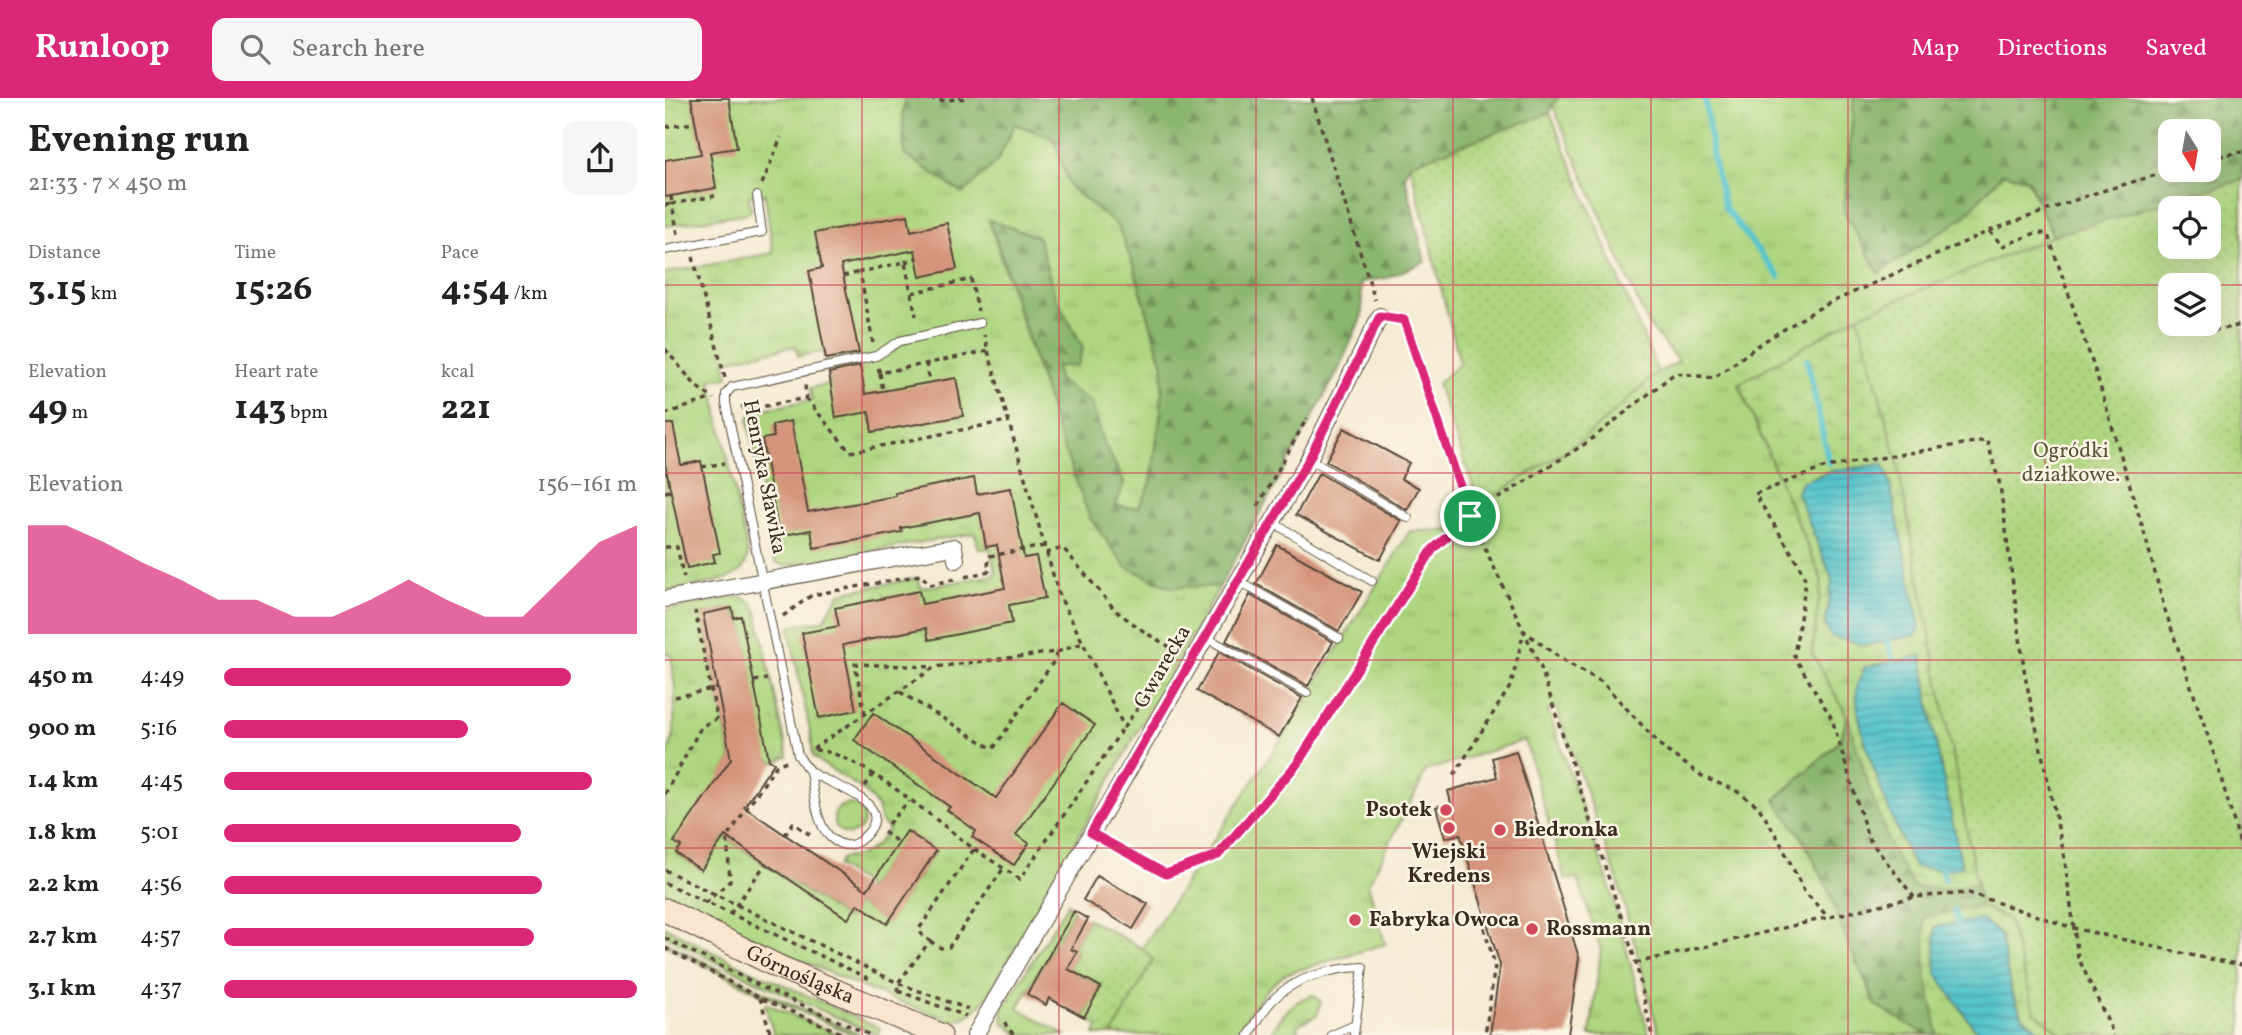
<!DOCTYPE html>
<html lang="en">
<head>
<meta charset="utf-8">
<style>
	body { margin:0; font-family:Vollkorn,serif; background:#f6f6f6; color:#222; height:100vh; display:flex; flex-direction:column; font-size:26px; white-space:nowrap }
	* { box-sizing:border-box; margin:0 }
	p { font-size:23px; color:#767676 }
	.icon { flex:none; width:38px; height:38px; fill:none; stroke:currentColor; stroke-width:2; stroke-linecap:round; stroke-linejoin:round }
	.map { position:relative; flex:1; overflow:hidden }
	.sheet { display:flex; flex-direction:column; background:#fff; width:665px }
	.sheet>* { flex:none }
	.needle { width:46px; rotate:169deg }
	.tools { position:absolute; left:1493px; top:21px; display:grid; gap:14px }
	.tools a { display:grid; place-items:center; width:63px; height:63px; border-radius:14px; background:#fff; box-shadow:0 7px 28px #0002; font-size:35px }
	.pin { position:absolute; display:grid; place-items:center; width:60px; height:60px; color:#fff; margin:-30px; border:4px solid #fff; border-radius:50%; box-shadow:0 2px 7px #0007 }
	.round { display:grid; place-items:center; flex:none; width:74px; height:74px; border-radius:14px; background:#f6f6f6 }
	.summary { display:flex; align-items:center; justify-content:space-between; height:119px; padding:0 28px }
	h1 { font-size:38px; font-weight:700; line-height:52px }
	.stats { display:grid; grid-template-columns:repeat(3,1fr); gap:10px; height:119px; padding:7px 28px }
	.stats div { display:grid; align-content:center }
	.stats b { font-size:35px; font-weight:700 }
	.stats small { font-size:19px; font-weight:400 }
	.stats p { font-size:19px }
	.chart { height:196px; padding:14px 28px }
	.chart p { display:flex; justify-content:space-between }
	.chart svg { width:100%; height:126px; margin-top:7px; fill:#db2777; opacity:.7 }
	ul { padding:0 28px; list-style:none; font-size:23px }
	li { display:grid; grid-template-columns:112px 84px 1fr; align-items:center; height:52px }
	li i { height:18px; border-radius:9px; background:#db2777 }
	header { display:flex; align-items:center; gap:42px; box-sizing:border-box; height:98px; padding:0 35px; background:#db2777; color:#fff }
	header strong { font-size:33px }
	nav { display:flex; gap:38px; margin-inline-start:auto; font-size:24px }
	.search { width:490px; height:63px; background:#f6f6f6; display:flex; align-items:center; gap:18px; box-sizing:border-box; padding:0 24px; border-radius:14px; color:#767676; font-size:26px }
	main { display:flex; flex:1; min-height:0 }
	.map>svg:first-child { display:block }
	.grass { fill:url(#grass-tufts); stroke:#74804f; stroke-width:2 }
	.forest { fill:url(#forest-firs); stroke:#627046; stroke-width:2; fill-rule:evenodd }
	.wetland { fill:url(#wetland-marsh); stroke:#74804f; stroke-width:2 }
	.garden { fill:url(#garden-dots); stroke:#74804f; stroke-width:2; fill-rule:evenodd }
	.water { fill:url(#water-rules); stroke:#487775; stroke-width:2 }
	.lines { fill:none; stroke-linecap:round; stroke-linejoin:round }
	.stream { stroke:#56c4cc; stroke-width:6 }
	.building { fill:#d4957b }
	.lane-casing { stroke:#574739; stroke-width:10 }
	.street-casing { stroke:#574739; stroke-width:18 }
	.secondary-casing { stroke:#574739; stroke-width:25 }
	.path { stroke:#574739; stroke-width:3.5; stroke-dasharray:5 5; stroke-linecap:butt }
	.lane { stroke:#fff; stroke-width:8 }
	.street { stroke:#fff; stroke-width:16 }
	.secondary { stroke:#fbe5cf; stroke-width:23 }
	.route-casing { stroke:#fff; stroke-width:14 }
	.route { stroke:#db2777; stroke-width:9 }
	.grid { fill:none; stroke:#d1495b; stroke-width:2; stroke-opacity:0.55 }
	.poi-dot { fill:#d1495b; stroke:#fcf5e5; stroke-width:2.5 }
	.labels { text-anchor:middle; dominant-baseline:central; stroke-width:5; stroke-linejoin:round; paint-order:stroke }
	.park-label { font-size:21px; fill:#585536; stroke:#fcf5e5 }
	.street-label { font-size:21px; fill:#3b2a1e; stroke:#fcf5e5 }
	.poi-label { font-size:21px; font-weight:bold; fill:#3b2a1e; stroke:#fcf5e5; text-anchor:start }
</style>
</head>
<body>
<header>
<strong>Runloop</strong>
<div class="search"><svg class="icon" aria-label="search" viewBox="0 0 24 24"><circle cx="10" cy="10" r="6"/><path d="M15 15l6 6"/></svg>Search here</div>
<nav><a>Map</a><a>Directions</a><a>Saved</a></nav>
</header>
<main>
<section class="sheet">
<div class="summary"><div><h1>Evening run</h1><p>21:33 · 7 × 450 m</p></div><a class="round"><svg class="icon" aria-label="share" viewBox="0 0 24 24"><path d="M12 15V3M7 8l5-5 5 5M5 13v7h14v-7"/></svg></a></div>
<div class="stats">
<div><p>Distance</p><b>3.15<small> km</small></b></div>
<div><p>Time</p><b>15:26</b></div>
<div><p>Pace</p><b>4:54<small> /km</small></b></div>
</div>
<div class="stats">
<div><p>Elevation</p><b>49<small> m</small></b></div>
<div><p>Heart rate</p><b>143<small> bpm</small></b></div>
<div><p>kcal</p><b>221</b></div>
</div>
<div class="chart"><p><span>Elevation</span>156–161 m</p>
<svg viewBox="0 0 160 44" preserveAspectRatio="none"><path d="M0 44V6L10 6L20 12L30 19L40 25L50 32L60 32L70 38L80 38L90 32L100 25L110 32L120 38L130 38L140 25L150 12L160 6V44z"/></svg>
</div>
<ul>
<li><b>450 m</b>4:49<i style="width:84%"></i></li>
<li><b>900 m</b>5:16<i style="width:59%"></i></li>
<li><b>1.4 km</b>4:45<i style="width:89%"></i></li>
<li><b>1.8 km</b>5:01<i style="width:72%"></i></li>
<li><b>2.2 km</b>4:56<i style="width:77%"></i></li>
<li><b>2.7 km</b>4:57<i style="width:75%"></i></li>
<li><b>3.1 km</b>4:37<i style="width:100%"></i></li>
</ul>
</section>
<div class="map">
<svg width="1577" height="937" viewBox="0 0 1577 937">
	<defs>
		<pattern id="grass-tufts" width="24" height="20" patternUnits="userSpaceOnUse" patternTransform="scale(1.75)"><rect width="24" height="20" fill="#aed580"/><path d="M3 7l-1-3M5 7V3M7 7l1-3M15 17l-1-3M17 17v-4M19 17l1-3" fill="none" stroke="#97b76e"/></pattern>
		<pattern id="forest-firs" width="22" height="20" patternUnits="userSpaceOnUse" patternTransform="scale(1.75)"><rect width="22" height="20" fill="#8ab66e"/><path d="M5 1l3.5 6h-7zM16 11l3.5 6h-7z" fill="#72945a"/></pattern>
		<pattern id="wetland-marsh" width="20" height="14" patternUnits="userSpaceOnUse" patternTransform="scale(1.75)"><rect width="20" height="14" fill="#aed580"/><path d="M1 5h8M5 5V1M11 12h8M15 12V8" fill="none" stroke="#97b76e"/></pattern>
		<pattern id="garden-dots" width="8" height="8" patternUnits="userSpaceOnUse" patternTransform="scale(1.75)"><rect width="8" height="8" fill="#aed580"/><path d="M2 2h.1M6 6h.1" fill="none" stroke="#97b76e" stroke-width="1.8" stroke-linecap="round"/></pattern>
		<pattern id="water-rules" width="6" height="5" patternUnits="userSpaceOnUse" patternTransform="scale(1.75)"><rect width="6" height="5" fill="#56c4cc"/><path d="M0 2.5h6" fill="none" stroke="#489fa5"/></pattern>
	</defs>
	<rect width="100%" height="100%" fill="#fcf5e5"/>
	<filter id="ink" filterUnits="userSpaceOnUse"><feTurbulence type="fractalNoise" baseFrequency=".0143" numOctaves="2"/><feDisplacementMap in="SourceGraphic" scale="14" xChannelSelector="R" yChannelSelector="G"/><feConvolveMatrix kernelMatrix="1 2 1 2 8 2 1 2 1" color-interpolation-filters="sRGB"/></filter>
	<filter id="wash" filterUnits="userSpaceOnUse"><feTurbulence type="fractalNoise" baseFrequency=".00686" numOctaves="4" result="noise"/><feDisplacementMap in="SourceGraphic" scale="28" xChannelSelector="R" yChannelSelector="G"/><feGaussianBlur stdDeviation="1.57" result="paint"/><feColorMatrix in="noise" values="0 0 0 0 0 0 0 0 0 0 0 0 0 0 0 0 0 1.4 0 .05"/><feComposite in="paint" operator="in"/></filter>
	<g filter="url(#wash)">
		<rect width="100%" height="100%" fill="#f4ebd2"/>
		<path class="grass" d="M0 0H240L238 16 333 62 349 26 388 40 405 89 453 128 469 169 498 268 496 314 486 385 474 410 451 408 459 384 438 344 427 305 393 282 391 267 418 250 390 198 373 139 324 123 393 335 505 489 555 488 324 896C315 909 304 920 288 923 188 890 93 843 0 794V665L9 636 10 591 6 556H0V512L75 498 87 504 92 514 123 658 109 665 102 660 76 519 69 520 67 510 38 516 66 661 11 755 36 772 59 739 182 821 193 806 222 825 271 753 242 734 202 792 200 786 172 768 177 760C201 759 212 749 224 730L216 724C213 689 170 679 148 658L146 637 124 531 127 528 159 522 175 495 253 480 256 490 331 477 325 451H314L310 435 120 468 110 464 83 322 89 313 147 302 145 290 165 286 158 254 133 258 131 248 60 263 63 279 46 282 83 455C82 461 81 467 77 471 66 485 18 490 0 493V175L108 155 100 96 84 98 86 113 83 115 0 128Z
			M894 0H1189V16L1300 118 1338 75 1362 81 1388 138 1194 218 1074 286 1157 482 1147 555 1182 617 1176 642 1110 702 1138 741 1165 794 1175 827 1211 907 1262 937H994L953 783 891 609 883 612 945 789 984 937H925L936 852 913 781H900L860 642 760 673 755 686 703 786 720 846 620 876 601 892 570 937H447L488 862 477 850 615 643 745 433 802 432 815 407 921 339 993 274 1014 264 983 226 887 6Z
			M169 721a15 15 0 1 1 30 0a15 15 0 1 1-30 0Z
			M403 805 409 813 353 910 400 937H354L337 923 338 911Z
			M0 829 67 864 215 930 213 937C140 906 69 874 0 837Z
			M0 844 97 893 196 937H189L94 895 0 847Z
			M649 897 656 904 652 917 632 927 634 933 624 937H605C616 919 626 902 649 897Z
			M102 906 173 937H109L100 907Z"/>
		<path class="forest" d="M240 0H894L887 6 885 15 745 66 740 78 760 164 721 180 696 184 697 217 673 273 555 488 505 489 461 469 425 420 393 335 337 158 324 122 373 139 390 198 418 250 412 268H391L393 282 427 305 438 344 459 384 451 408 473 410 486 385 496 314 498 268 469 169 453 128 405 89 388 40 350 26 333 62 298 96 239 56 238 16Z
			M1189 0H1577V82L1388 138 1363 81 1338 75 1300 118 1214 175 1179 114ZM1505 33H1544V72H1505Z
			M1193 218 1259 502 1312 786 1370 914 1398 937H1262L1211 907 1175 827 1165 794 1138 741 1110 702 1176 642 1182 617 1147 555 1157 482 1074 286Z"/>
		<path class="wetland" d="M1193 218 1232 362 1312 786 1280 791 1249 789 1227 753 1204 689 1182 617 1147 555 1157 482 1074 286Z
			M1316 808 1343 821 1370 914 1398 937H1273L1261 877 1259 820Z"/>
		<path class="garden" d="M885 15 993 274 921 339 815 407 772 286 795 265 745 66Z
			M1577 82V937H1398L1370 914 1343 821 1316 808 1232 362 1193 218 1388 138ZM1544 110V149H1505V110ZM1544 187V226H1505V187Z
			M423 821 477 850 488 862 447 937H429L434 929 419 919 436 889 403 871 412 854 407 851Z"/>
		<path class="water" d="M1218 366 1223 377 1255 529 1251 537 1202 547 1167 539 1160 528 1167 485 1166 478 1132 395 1136 384 1166 373Z
			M1257 558 1269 636 1297 769 1277 772 1249 769C1231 731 1187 628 1192 589 1193 582 1198 575 1200 569Z
			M1315 821 1335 836 1346 893 1358 919 1380 937H1314L1271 875 1270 829Z"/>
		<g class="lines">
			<path class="stream" d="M1040 0 1048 61 1060 110 1114 179
				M1142 262 1164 365
				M1222 542 1228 563
				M1277 772 1280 782
				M1289 812 1293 825"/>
		</g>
		<g id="blocks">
			<path class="building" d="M26 0H64L72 50 45 54 51 90 0 99V62L36 56Z
				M243 117 246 133 282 125 292 171 255 179 250 152 176 167 194 255 161 261 144 173 157 170 150 135Z
				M195 268 200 296 291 280 298 318 207 334 204 314 171 320 164 275Z
				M126 323 143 414 231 398 230 395 309 380 312 396 346 390 359 460 371 458 380 500 344 507 347 525 264 542 261 530 178 547 191 612 154 620 137 535 174 528 170 510 254 493 257 506 340 490 332 447 321 449 315 415 236 430 237 434 149 450 146 432 114 438 97 341 109 339 107 327Z
				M0 326H8L16 367 36 363 55 455 48 456 50 464 22 470 0 366Z
				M679 330 744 365 736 381 754 390 742 412 661 363Z
				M654 375 736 423 715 462 631 417Z
				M612 447 697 494 674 533 591 486Z
				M585 497 668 544 643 588 561 543Z
				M67 510 69 520 76 518 104 662 109 665 79 709 202 792 242 733 271 753 222 826 193 806 183 821 60 738 36 772 11 755 16 748 9 744 66 661 38 516Z
				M554 554 637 600 614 639 532 593Z
				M398 605 430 627 351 737 364 745 349 767 307 739 311 733 282 712 285 709 189 642 208 615 331 700Z
				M851 653 914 860 903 937H825L835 867 795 736 780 740 771 709 786 705 783 693 832 679 827 660Z
				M432 778 483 806 468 831 418 802Z
				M409 813 423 821 406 851 412 854 403 871 436 889 419 919 384 900 381 907 362 896Z"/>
		</g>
	</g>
	<g filter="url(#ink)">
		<use href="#blocks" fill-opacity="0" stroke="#574739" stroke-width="2"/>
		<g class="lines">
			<defs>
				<path id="lane" d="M0 152 97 134 92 98
					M644 361 743 420
					M607 424 707 483
					M573 483 674 540
					M540 539 642 595
					M145 674C150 697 150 741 180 747 188 748 194 744 199 739 236 704 165 688 146 674 141 670 137 663 133 657L61 305V296L67 289 211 258 235 243 315 225
					M426 735 501 776
					M584 937C591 926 597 914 606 904 627 880 667 870 698 869L689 937
					M667 937 690 927"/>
				<path id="street" d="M0 501 289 449 291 462
					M310 937 644 361 715 218"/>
				<g id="secondary">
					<path id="s1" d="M0 812 114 869 275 937"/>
				</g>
			</defs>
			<use href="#lane" class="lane-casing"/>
			<use href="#street" class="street-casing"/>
			<use href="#secondary" class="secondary-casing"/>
			<path class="path" d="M265 0 272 3 301 0
				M647 0 710 202
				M0 29 30 25
				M1544 60 1577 54
				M97 86 116 39
				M0 107 7 106 6 98
				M1324 133 1338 148 1373 134 1383 137 1432 278 1481 441 1499 509 1549 656 1577 752
				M13 136 7 106 50 98
				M28 159 60 280
				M240 164 251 160
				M178 178 195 174
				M247 195 306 181 313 213
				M731 220 739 222 805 418 876 570 971 865 987 937
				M1539 234 1577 227
				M208 245 195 174 240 164 251 218
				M0 251 32 289 49 301
				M323 253 394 497 418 545
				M261 265 265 284
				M213 270 215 275 323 253 319 237
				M215 275 218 293
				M141 300 185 354 342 323
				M77 307 82 316 81 322
				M0 316 45 301
				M83 316 85 311 141 300 140 287
				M37 369 59 365
				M0 376 2 375
				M0 394 6 393
				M593 408 642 320
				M0 449H12L19 480
				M381 455 398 450 451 513 481 535 512 553
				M300 479 324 473 323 462 325 458 379 448
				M118 518 147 497 256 477 265 487 290 481
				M89 583 102 581
				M235 594 328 651 389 563 392 554
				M10 599 53 590
				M200 616 190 566 268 569
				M148 651 270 569 392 554 418 545 459 629 491 585
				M150 652C192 653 274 725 309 751L254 831 258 839 265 843 233 885V894
				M789 677 846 587 859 533 899 563 937 584 999 651 1040 680 1070 692 1093 708 1114 742 1139 793 1163 819
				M200 688 209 675
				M0 696 36 629 52 620 30 513
				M223 726 244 703
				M219 734 234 745
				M120 737 128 725 147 738
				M309 751 355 781 459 629
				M0 772 233 885 303 911
				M513 772 553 757 632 666 768 451 805 418 923 344 1010 275 1049 280 1098 244 1156 209 1324 133 1427 96 1508 72
				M0 785 207 882
				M1249 799 1203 740 1167 621 1129 558 1141 483 1133 465 1090 396 1161 369 1322 342 1335 387 1360 578 1399 757 1413 859 1449 937
				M40 805 65 783 62 739 111 668 123 662
				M65 816 101 765
				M816 820 830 867 820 937
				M0 840 99 890 205 937
				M265 843 276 850 284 849 338 771
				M0 850 95 900 181 937
				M971 865 1249 799 1304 795 1408 830 1530 858 1577 867
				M233 893 301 918
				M95 900 106 937
				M340 924 342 930 350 937"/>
			<use href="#lane" class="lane"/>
			<use href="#street" class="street"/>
			<use href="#secondary" class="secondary"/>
		</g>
	</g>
	<g class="lines" filter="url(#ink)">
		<defs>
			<path id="route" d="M715 218 739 222 805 418 768 451 632 666 553 757 501 776 426 735 644 361Z"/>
		</defs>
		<use href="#route" class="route-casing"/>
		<use href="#route" class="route"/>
	</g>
	<path class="grid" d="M197 0V937M394 0V937M591 0V937M788 0V937M986 0V937M1183 0V937M1380 0V937M0 187H1505M1544 187H1577M0 375H1577M0 562H1577M0 750H1577"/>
	<g class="poi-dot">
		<circle cx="781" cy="712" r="7"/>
		<circle cx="784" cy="730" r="7"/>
		<circle cx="835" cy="732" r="7"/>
		<circle cx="690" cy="822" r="7"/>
		<circle cx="867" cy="831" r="7"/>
	</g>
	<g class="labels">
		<g class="park-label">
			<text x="1406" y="353">Ogródki<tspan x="1406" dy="24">działkowe.</tspan></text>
		</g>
		<g class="street-label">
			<text transform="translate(99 379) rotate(79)">Henryka Sławika</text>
			<text transform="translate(498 569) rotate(-60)">Gwarecka</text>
			<text stroke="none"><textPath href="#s1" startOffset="150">Górnośląska</textPath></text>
		</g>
		<g class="poi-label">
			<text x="767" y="712" text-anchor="end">Psotek</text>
			<text x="849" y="732">Biedronka</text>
			<text x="784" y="754" text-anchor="middle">Wiejski<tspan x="784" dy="24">Kredens</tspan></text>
			<text x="704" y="822">Fabryka Owoca</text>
			<text x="881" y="831">Rossmann</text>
		</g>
	</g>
</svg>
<div class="tools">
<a><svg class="needle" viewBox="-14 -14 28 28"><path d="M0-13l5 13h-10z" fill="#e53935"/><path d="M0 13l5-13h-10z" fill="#767676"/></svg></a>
<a><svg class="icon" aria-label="locate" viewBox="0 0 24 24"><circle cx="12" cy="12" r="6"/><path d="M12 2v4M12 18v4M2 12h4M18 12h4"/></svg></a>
<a><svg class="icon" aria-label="layers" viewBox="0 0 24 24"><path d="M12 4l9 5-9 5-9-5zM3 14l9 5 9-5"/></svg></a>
</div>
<div class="pin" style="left:805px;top:418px;background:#1e9e55"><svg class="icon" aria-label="arrive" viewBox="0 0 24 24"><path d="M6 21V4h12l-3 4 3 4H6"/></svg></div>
</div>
</main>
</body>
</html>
